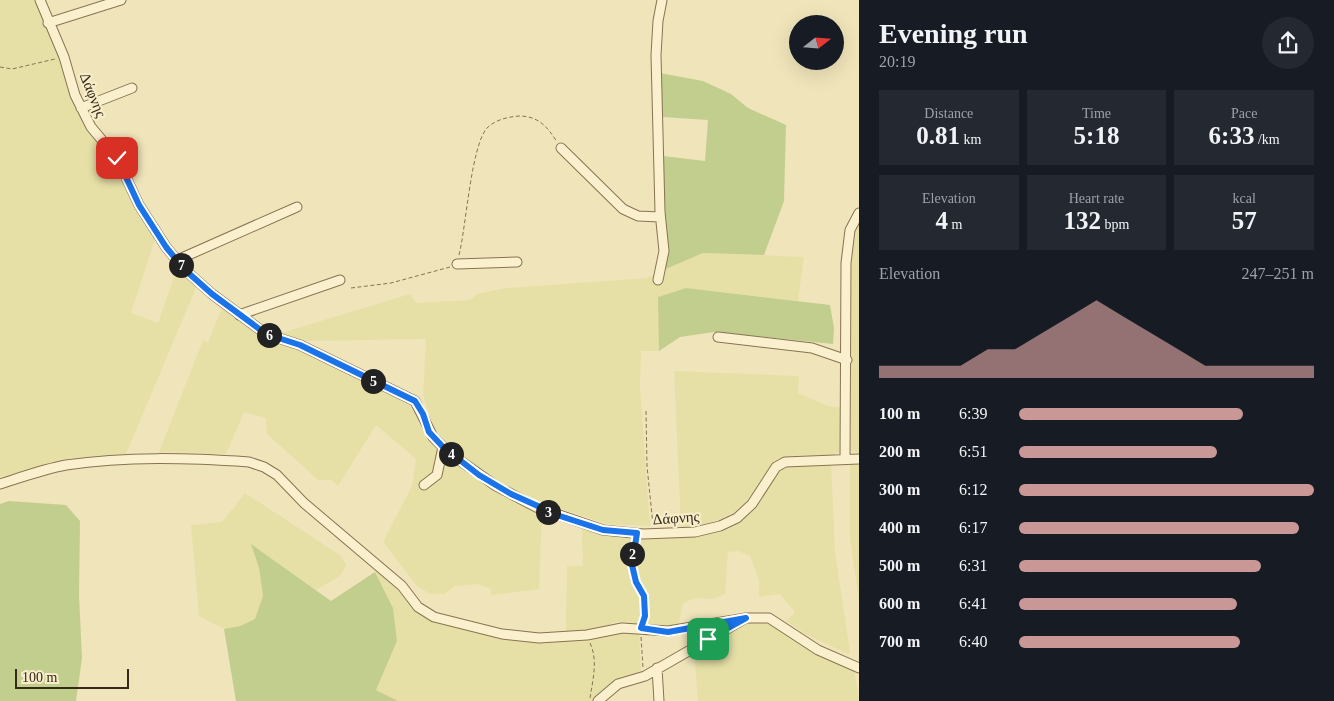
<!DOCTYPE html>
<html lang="en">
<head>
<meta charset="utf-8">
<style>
	body { margin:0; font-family:Georgia,serif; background:#242831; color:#f1f3f6; height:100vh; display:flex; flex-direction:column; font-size:19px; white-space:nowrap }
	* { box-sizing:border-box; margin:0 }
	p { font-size:16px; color:#9ea1a6 }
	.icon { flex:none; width:28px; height:28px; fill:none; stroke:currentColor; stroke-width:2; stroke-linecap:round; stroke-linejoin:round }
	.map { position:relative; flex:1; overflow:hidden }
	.details { display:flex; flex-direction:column; background:#171b24; width:475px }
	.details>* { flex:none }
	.needle { width:32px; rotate:73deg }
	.tools { position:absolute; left:789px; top:15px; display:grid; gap:10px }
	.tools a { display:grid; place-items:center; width:55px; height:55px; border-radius:50%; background:#171b24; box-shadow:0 5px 20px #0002; font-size:25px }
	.scale { position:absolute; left:15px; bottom:12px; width:114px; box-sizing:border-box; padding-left:5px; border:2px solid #35291a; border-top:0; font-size:14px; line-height:18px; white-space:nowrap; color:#35291a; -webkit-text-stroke:4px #f7edc9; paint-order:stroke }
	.pin { position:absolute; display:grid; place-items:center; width:42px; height:42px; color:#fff; margin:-21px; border-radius:10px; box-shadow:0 2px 8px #0006 }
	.km { position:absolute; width:25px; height:25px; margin:-12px; border-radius:50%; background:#222; color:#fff; font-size:14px; line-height:25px; text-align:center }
	.round { display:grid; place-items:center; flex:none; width:52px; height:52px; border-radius:26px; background:#242831 }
	.overview { display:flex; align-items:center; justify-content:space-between; height:85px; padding:0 20px }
	h1 { font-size:28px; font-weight:600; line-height:38px }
	.stats { display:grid; grid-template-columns:repeat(3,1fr); gap:8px; height:85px; padding:5px 20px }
	.stats div { display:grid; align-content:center; border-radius:0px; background:#242831; text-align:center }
	.stats b { font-size:25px; font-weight:600 }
	.stats small { font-size:14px; font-weight:400 }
	.stats p { font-size:14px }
	.chart { height:140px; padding:10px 20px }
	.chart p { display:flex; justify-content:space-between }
	.chart svg { width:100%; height:90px; margin-top:5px; fill:#c99896; opacity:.7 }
	ul { padding:0 20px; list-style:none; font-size:16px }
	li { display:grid; grid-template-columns:80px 60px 1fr; align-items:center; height:38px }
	li i { height:12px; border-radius:6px; background:#c99896 }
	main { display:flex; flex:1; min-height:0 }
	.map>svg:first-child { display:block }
	.farmland { fill:#e6e0a7 }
	.green { fill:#c2ce8e }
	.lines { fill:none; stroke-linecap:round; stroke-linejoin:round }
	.minor-casing { stroke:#877353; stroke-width:11 }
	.path { stroke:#877353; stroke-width:1; stroke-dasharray:4 2.5; stroke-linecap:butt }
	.minor { stroke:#fbf0cd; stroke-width:9 }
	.route-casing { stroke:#fff; stroke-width:10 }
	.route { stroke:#1a73e8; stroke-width:6 }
	.labels { text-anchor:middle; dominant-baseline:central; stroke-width:4.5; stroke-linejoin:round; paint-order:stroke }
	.street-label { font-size:15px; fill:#35291a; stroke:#f7edc9 }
</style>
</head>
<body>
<main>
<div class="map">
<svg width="859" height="701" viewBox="0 0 859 701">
	<rect width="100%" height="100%" fill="#f0e4ba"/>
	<path class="farmland" d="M0 0H39L73 94 115 160 156 236 131 313 158 323 178 265 198 283 126 454 71 458 0 477Z
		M859 222V453L851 450 849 444 852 243Z
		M703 253 804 257 798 301 686 288 659 297V351H641L640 387 650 526 607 524 543 503 504 485 451 448 433 426 423 395 426 339 305 341 281 333 410 294 417 303 470 300 477 294 507 288 647 278Z
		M223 306 262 339 300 348 413 402 444 450 542 511 539 589 491 595V589L478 584 455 586 444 594H430L417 586 383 542 412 486 416 459 376 425 338 486 331 480H318L267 434 266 418 244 412 226 454 159 452 203 340 208 342Z
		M674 371 799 376 798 393 828 406 843 408 842 452 832 455 793 456 775 460 755 492 734 513 705 525 681 526Z
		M831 461 835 552 850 652 848 654 809 636 786 621 795 612 780 594 759 597V580L750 556 738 551 728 552 725 594 713 599 696 598 683 603 678 626 616 622 597 630 566 632 567 566H583L582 527 695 534 738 519 771 477 786 463Z
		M850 462H859V602L850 538Z
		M245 493 340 555 346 565 340 576 316 590 252 545 259 568 263 596 255 619 240 626 224 629 199 616 191 525 222 522Z
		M375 572H381L411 605 428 617 504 638 560 642 621 630H639L641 672 615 681 592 701H398L376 690 397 641 393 608Z
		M746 620H768L854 667 859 701H698L694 650Z"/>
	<path class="green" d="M660 73 703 81 731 94 748 108 786 125 784 201 764 255 703 253 666 269 663 156 705 161 708 120 663 117Z
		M686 288 830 305 834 328 833 344 714 332 680 337 659 351 658 297Z
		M9 501 66 505 80 521 79 595 82 658 76 701H0V504Z
		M251 544 331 601 375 572 393 608 397 641 376 690 398 701H236L224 629 240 626 255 619 263 596 259 568Z"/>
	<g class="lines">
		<defs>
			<path id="minor" d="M40 0 64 57 75 95 91 127 117 158 139 205 166 247 184 269 212 294 266 334 300 345 415 401 433 437 448 452 496 486 536 507 603 530 643 534 695 532 720 526 737 518 752 504 776 467 785 462 859 459
				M48 23 121 0
				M81 108 132 88
				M561 148 623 209 638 216 660 217
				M177 260 297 207
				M457 264 517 262
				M658 280 664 251 660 212 656 55 658 21 662 0
				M239 315 340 280
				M718 337 812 348 847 360
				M845 459 846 263 850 230 859 213
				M0 484C22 477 44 469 66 465 127 456 188 458 249 462L264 467 277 475 304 503 402 586 418 607 434 617 502 634 539 638 587 635 622 628 668 631 746 618
				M424 485 437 475 443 447
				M657 668 659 701
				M598 701 618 684 645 676 746 618H769L818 650 859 668"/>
		</defs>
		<use href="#minor" class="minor-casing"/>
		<path class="path" d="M0 67 12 69 55 59
			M459 255C466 228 471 146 487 128 495 120 507 117 519 116 538 116 547 126 557 142
			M351 288 391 283 450 267
			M646 411 647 466 653 525
			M635 541C633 552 631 562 633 573 636 592 650 598 643 621
			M641 637 643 668
			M590 643C598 660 593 679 590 698"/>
		<use href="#minor" class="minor"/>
	</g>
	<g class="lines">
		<defs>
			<path id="route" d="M117 158 139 205 166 247 184 269 212 294 266 334 300 345 415 401 423 414 429 432 443 447 479 475 511 494 560 516 603 530 637 533 632 565 636 582 644 596 645 616 641 628 668 632 746 618 708 639"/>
		</defs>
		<use href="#route" class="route-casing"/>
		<use href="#route" class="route"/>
	</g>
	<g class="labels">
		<g class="street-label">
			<text transform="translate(93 95) rotate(68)">Δάφνης</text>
			<text transform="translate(676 518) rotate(-4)">Δάφνης</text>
		</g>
	</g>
</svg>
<div class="tools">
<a><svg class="needle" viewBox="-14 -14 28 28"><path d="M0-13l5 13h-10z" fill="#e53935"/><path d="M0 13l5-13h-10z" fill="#9ea1a6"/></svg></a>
</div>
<div class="scale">100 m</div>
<div class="pin" style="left:708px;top:639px;background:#1e9e55"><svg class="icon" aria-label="arrive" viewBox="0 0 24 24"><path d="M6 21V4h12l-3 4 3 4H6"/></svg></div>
<div class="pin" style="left:117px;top:158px;background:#d93025"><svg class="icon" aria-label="check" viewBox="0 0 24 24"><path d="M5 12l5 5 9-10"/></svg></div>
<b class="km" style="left:632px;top:554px">2</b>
<b class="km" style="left:548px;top:512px">3</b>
<b class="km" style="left:451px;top:454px">4</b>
<b class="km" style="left:373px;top:381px">5</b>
<b class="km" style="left:269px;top:335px">6</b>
<b class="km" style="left:181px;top:265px">7</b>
</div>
<section class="details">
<div class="overview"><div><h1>Evening run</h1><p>20:19</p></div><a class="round"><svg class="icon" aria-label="share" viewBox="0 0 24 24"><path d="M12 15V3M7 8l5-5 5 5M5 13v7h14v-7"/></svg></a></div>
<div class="stats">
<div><p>Distance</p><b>0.81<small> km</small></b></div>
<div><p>Time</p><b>5:18</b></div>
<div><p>Pace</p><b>6:33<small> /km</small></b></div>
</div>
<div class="stats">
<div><p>Elevation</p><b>4<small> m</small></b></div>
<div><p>Heart rate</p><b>132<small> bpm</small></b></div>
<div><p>kcal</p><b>57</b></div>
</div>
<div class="chart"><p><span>Elevation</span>247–251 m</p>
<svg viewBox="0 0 160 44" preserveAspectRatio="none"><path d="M0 44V38L10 38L20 38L30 38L40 30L50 30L60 22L70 14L80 6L90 14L100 22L110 30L120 38L130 38L140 38L150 38L160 38V44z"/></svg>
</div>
<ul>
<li><b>100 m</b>6:39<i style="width:76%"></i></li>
<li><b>200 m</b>6:51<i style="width:67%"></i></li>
<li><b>300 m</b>6:12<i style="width:100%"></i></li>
<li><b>400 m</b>6:17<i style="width:95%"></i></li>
<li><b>500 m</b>6:31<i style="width:82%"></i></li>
<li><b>600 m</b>6:41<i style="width:74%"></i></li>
<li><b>700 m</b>6:40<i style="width:75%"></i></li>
</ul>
</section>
</main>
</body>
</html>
